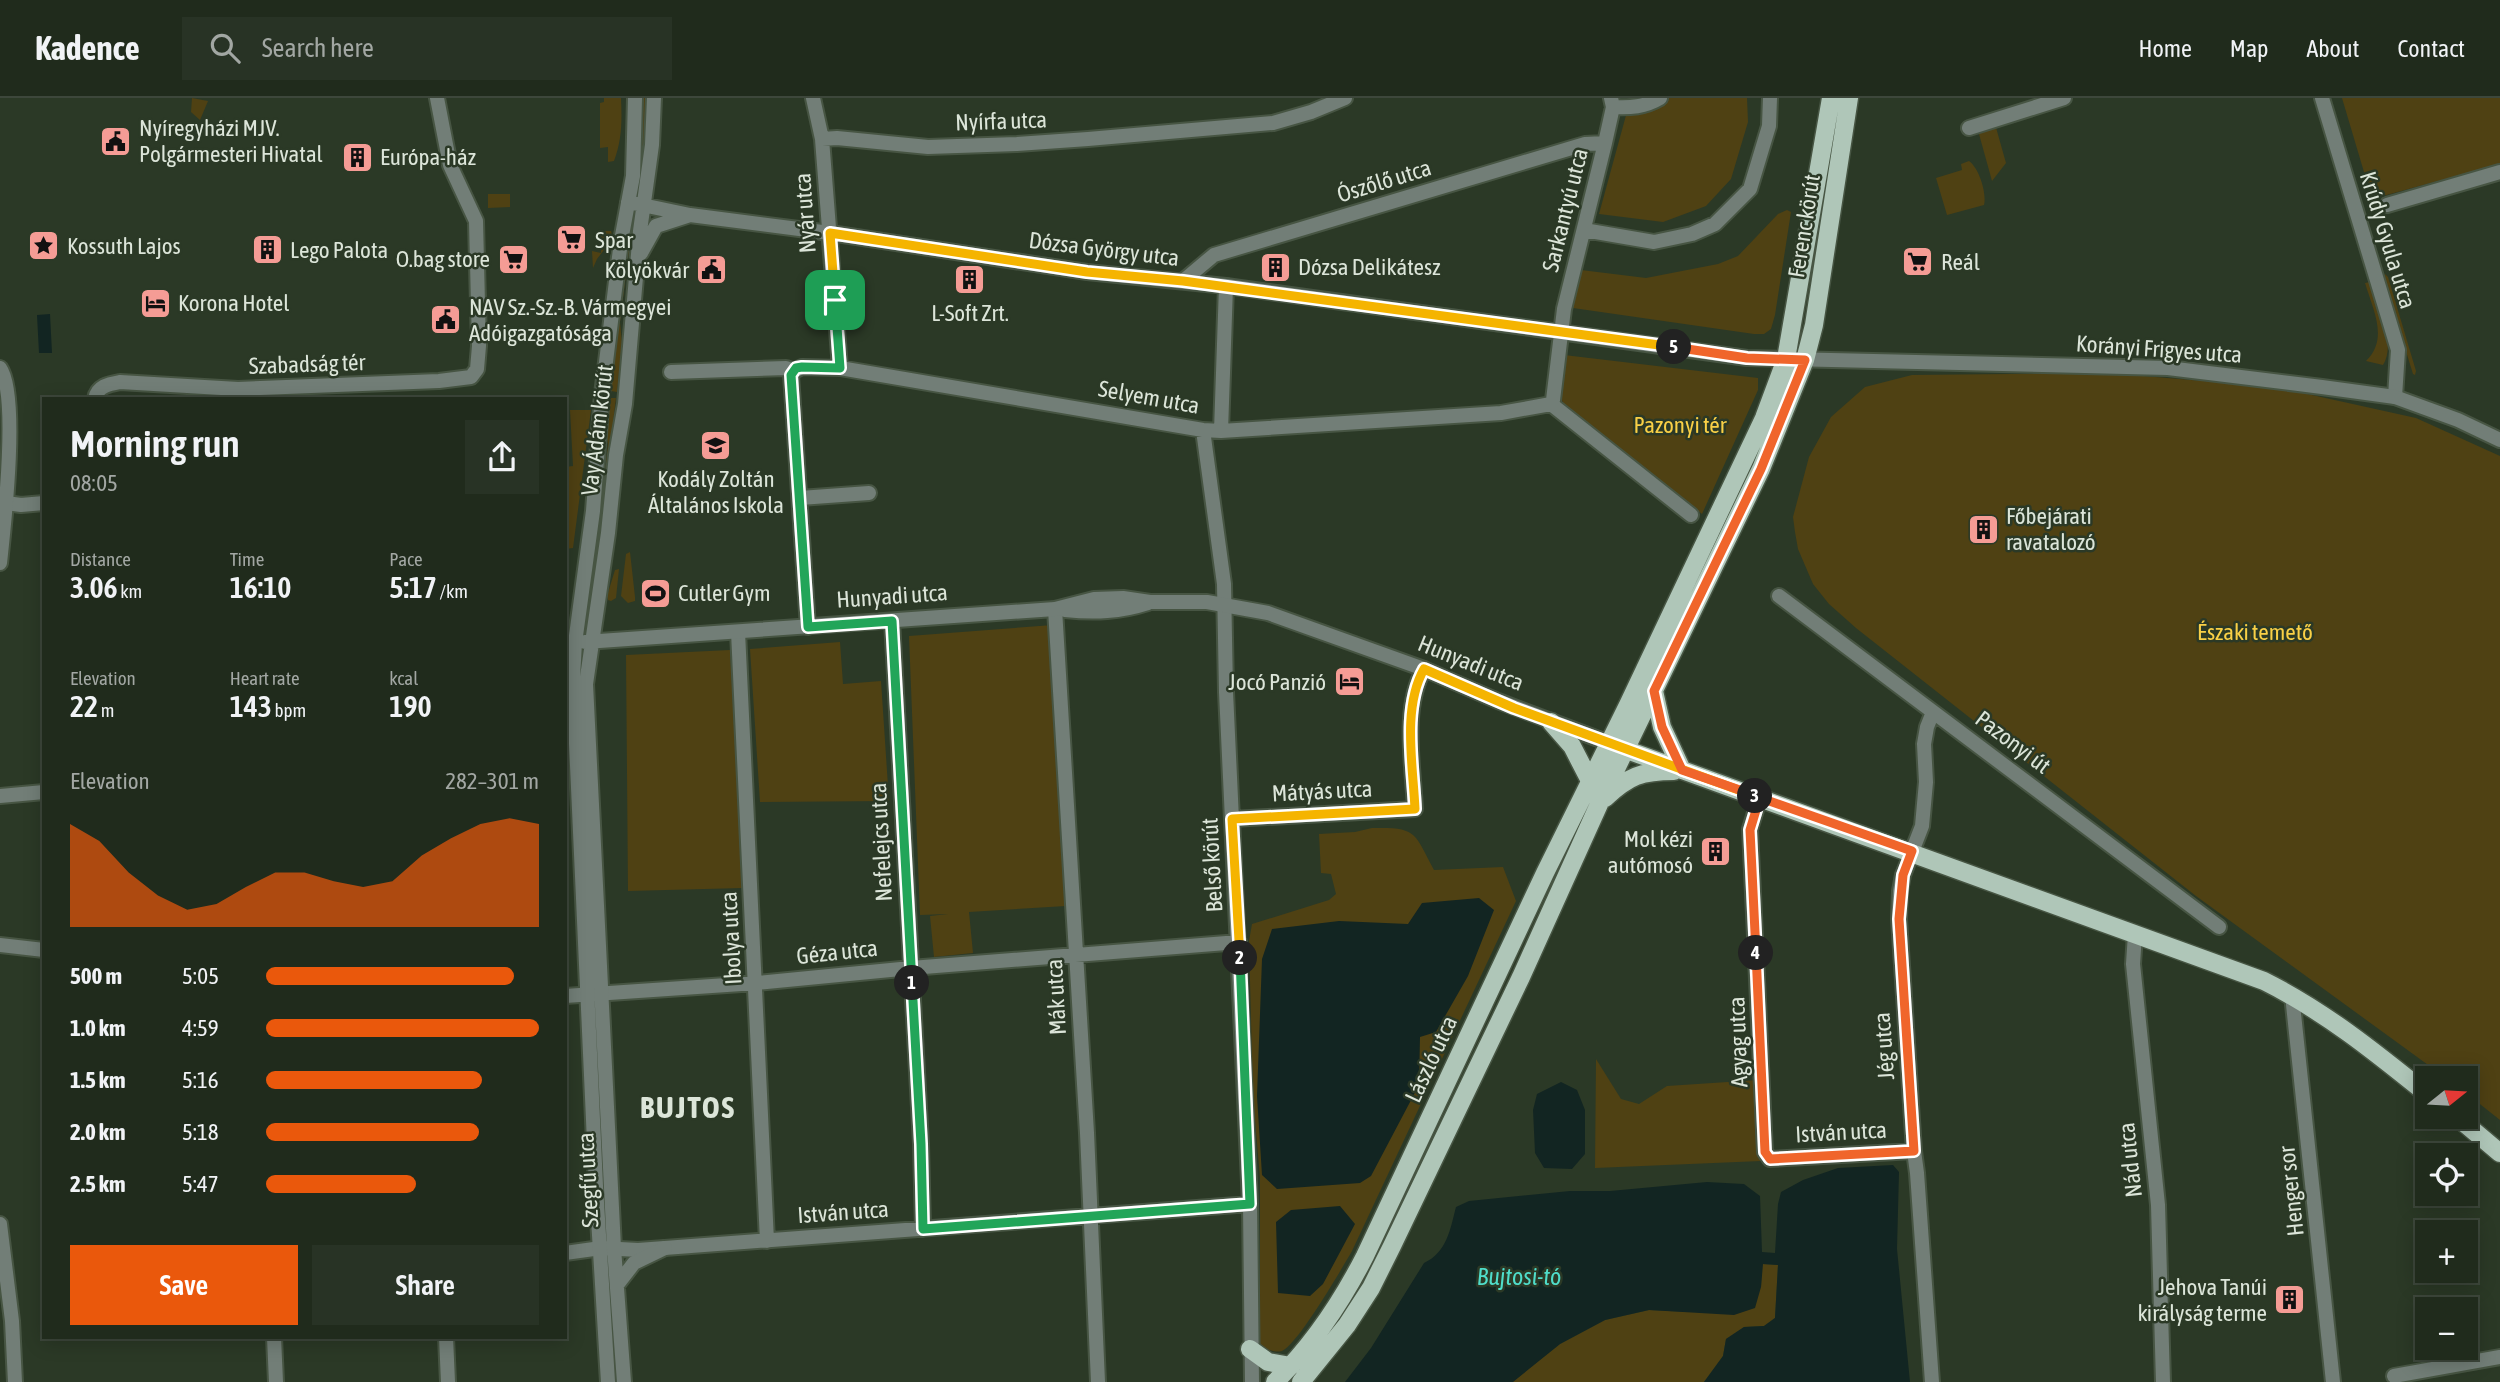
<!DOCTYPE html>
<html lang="en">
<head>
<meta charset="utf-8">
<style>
	body { margin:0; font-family:"Asap Condensed",sans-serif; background:#283325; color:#f1f3f6; height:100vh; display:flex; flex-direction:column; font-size:26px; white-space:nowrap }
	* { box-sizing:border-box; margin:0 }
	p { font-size:23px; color:#a2a7a3 }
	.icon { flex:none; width:38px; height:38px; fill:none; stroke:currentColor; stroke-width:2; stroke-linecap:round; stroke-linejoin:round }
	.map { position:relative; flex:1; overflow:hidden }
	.drawer { position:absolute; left:42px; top:299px; width:525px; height:942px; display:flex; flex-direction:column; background:#202b1c; border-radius:0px; box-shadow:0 4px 18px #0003,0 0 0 2px #3d473b }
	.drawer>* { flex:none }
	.needle { width:46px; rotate:72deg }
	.buttons { position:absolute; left:2415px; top:968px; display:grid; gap:14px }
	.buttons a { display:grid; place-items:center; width:63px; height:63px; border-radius:0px; background:#202b1c; box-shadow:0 4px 18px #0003,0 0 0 2px #3d473b; font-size:35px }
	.pin { position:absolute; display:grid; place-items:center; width:60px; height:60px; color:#fff; margin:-30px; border-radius:14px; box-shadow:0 4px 10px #0006 }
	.km { position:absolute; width:35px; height:35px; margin:-18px; border-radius:50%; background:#222; color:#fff; font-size:19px; line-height:35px; text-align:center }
	.round { display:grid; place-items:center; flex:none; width:74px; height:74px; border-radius:0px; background:#283325 }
	.headline { display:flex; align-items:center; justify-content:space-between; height:119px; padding:0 28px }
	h1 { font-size:38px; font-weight:600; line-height:52px }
	.stats { display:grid; grid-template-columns:repeat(3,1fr); gap:10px; height:119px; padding:7px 28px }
	.stats div { display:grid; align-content:center }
	.stats b { font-size:30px; font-weight:600 }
	.stats small { font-size:19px; font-weight:400 }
	.stats p { font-size:19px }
	.chart { height:196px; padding:14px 28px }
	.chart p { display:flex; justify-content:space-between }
	.chart svg { width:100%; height:126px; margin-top:7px; fill:#ea580c; opacity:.7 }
	.button { display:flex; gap:14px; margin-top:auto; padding:14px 28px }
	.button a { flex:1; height:80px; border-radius:0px; background:#ea580c; color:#fff; font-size:28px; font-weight:600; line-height:80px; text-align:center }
	.button a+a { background:#283325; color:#f1f3f6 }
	ul { padding:0 28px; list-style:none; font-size:23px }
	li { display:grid; grid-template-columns:112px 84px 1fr; align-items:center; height:52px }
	li i { height:18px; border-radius:9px; background:#ea580c }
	header { display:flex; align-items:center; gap:42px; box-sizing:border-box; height:98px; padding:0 35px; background:#202b1c; border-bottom:2px solid #3d473b }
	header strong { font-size:33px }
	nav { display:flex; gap:38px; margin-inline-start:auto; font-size:24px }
	.search { width:490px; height:63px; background:#283325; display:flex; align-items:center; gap:18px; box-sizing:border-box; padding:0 24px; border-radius:0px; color:#a2a7a3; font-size:26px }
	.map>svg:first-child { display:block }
	.green { fill:#4f4113 }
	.water { fill:#122522 }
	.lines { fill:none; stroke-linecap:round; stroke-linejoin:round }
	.minor-casing { stroke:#475543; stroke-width:18 }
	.tertiary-casing { stroke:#475543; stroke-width:18 }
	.primary-casing { stroke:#475543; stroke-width:21 }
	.minor { stroke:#727e77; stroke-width:14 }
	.tertiary { stroke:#727e77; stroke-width:14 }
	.primary { stroke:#afc6b8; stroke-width:18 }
	.split-1-casing { stroke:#fff; stroke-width:14 }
	.split-2-casing { stroke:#fff; stroke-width:14 }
	.split-3-casing { stroke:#fff; stroke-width:14 }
	.split-4-casing { stroke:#fff; stroke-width:14 }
	.split-5-casing { stroke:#fff; stroke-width:14 }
	.split-6-casing { stroke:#fff; stroke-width:14 }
	.split-1 { stroke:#22a559; stroke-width:9 }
	.split-2 { stroke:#22a559; stroke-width:9 }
	.split-3 { stroke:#f5b400; stroke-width:9 }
	.split-4 { stroke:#f0652b; stroke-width:9 }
	.split-5 { stroke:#f0652b; stroke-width:9 }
	.split-6 { stroke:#f5b400; stroke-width:9 }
	.labels { text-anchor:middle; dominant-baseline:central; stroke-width:5; stroke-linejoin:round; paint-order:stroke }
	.street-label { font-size:23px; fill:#dce5d9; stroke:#2b3926 }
	.poi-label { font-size:23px; fill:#dce5d9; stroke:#2b3926; text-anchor:start }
	.park-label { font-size:23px; fill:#f9d046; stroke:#2b3926 }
	.water-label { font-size:24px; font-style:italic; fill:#4fddca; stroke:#2b3926 }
	.district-label { font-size:30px; font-weight:bold; letter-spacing:2px; fill:#dce5d9; stroke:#2b3926 }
</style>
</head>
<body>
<header>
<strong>Kadence</strong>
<div class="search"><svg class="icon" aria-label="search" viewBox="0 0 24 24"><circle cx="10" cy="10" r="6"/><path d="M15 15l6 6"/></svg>Search here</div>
<nav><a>Home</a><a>Map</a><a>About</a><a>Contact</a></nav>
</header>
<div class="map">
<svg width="2500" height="1284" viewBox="0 0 2500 1284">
	<rect width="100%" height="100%" fill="#2b3926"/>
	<path class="green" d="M192 0 208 3 200 22 191 14Z
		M604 0H621C622 23 622 42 614 63L608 64V49L600 50V5L604 4Z
		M643 0H646L645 35 640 83Z
		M1660 0H1747L1748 24 1731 81 1706 108 1663 124 1599 116 1628 10Z
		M2342 0H2500V66L2372 101Z
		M1995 26 2006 65 1992 83 1979 36V33Z
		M1969 63C1979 70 1987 95 1984 107L1947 117 1936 80 1962 72 1961 66Z
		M488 96H510V109L488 110Z
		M1787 112 1791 114 1775 217 1771 231 1764 236H1754L1573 210 1581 172 1646 180 1718 166 1738 158 1778 116Z
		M630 127 632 129 620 224 622 245 617 294 611 293Z
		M601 133H611L613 140 597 161 593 170 592 153 601 155Z
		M2385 176 2388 179 2416 273 2415 277 2413 276 2383 179Z
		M2370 184C2377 207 2397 244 2383 267L2366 263C2389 241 2373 212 2365 185Z
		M1564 257 1758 280V292L1702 416 1564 307 1559 295Z
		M2107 275 2276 289 2416 320 2500 358V1022L2466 995V980H2446L2196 798 1856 530 1829 506 1813 486 1798 451 1795 434 1793 419 1809 359 1831 319 1865 289 1912 277Z
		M610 300H616L592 500 591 499 608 346 606 336Z
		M570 312H591L573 450 565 451V369L573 368Z
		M630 454 635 499V503L628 505 621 498 626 456Z
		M619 471 616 500 611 503 608 502 607 498 615 472Z
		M1053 527 1066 808 969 814 973 855 934 859 930 818 948 816 920 817 909 538Z
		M840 544 843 586 881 583 889 703 760 704 750 551Z
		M730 552 743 790 628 793 626 557Z
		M1372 730C1417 729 1414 734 1434 772L1503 769 1516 803 1352 1153C1341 1172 1298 1246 1282 1253 1275 1255 1267 1251 1260 1249V1080L1253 999 1249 843 1252 826 1329 802 1336 796 1331 776 1321 775 1319 736 1355 734Z
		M1596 961 1621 1001 1639 1006 1667 988 1758 982 1761 1063 1595 1070Z
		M1762 1166 1778 1167 1775 1220 1764 1228 1744 1229 1726 1241 1723 1258 1704 1284H1512L1560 1246 1605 1222 1649 1212 1690 1214 1761 1189Z"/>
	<path class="water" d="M50 216 52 255H39L37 217Z
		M1479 800 1494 812 1468 878 1436 934 1420 939 1419 987 1371 1078 1360 1085 1277 1091 1262 1077 1257 998 1262 861 1272 831 1339 823 1408 826 1422 805Z
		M1561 984 1577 992 1585 1012V1056L1572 1071 1544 1070 1535 1055 1533 1012 1537 996Z
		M1893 1067 1899 1074 1897 1151 1910 1284H1704L1723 1258 1726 1241 1744 1229 1764 1228 1775 1220 1778 1167 1763 1166 1761 1189 1755 1210 1734 1217 1649 1212 1605 1222 1560 1246 1513 1284H1345L1371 1250 1424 1165C1447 1154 1450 1132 1456 1109L1469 1103 1570 1093H1610L1707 1084 1744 1086 1760 1098 1762 1154 1775 1155 1778 1106 1781 1094 1803 1082 1838 1070Z
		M1340 1108 1355 1126 1323 1186 1310 1198 1278 1195 1276 1124 1291 1112Z"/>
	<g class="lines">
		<defs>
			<path id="minor" d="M813 0 822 41 840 270
				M2322 0 2398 252 2395 299
				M1613 9C1630 10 1645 9 1660 0
				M1969 30 2064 0
				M822 41 837 40 928 49 1017 46 1088 41 1273 25 1311 14 1345 0
				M2387 107 2500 74
				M1584 132 1654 144 1692 136 1715 126 1750 91 1769 28 1770 0
				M1183 183 1214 157 1585 46 1605 45
				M794 273 791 277 808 529
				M671 274 786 270 794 273 802 269 840 270 1203 332 1221 333 1501 315 1551 306
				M95 301C97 288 109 286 120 284L238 291 439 283 471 279 477 271 479 248 476 123 450 67 437 0
				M1551 306 1553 302 1564 211 1605 45 1613 9 1611 0
				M1551 306 1691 417
				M1203 332 1224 486 1226 594 1250 1106 1252 1284
				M1221 333 1226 188
				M800 400 869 395
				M6 405 21 407 44 405
				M1779 498 2219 829
				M1055 511 1087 1035 1098 1284
				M892 523 921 1046 923 1131
				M738 534 767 1143
				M1760 699 1750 731 1765 1054 1770 1061 1914 1053
				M1232 721 1415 711C1413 667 1402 610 1424 571
				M2135 836 2133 866 2158 1107 2163 1284
				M0 847 44 852
				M2292 897 2333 1284
				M565 898 756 885 911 870 1239 844
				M565 1155 601 1150 638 1152 1250 1106
				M274 1239 276 1284
				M446 1239 448 1284
				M2394 1278 2500 1259
				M1932 1284 1917 1075 1914 1053 1899 821 1900 793 1903 777 1922 728 1926 684 1924 646 1927 629 1933 614"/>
			<path id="tertiary" d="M628 104 690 117 830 135 1087 174 1226 188 1747 260 2168 270 2322 289 2395 299 2458 322 2500 342
				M641 155 656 128 690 117
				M0 270C19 297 4 428 0 465
				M1065 512C1095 515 1120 514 1148 505
				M585 544 1055 511 1094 501 1123 500 1150 504H1207L1268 515 1424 571 1498 603 1609 645
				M0 698 44 694
				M0 1126 12 1223 15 1284
				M617 1187 634 1165 665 1150
				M608 1284 596 1088 573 579 575 545 593 413 602 296 621 143 633 78 635 0
				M624 1284 614 1150 586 586 608 435 616 357 625 306 640 133 652 47 654 0"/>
			<path id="primary" d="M1654 593 1662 629 1682 672
				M1551 624 1572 648 1590 683
				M1616 648 2264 883C2324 913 2375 954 2427 996
				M1605 700C1629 678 1641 673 1674 673
				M2456 1018 2500 1055
				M1250 1251 1268 1264 1291 1268
				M1275 1284C1313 1247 1341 1205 1365 1158L1545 775 1628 607 1764 320 1786 261 1831 0
				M1301 1284 1347 1227 1371 1190 1392 1148 1521 879 1600 704 1761 371 1805 262 1814 227 1849 0"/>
		</defs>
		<use href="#minor" class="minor-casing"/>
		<use href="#tertiary" class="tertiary-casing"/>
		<use href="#primary" class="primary-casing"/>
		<use href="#minor" class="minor"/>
		<use href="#tertiary" class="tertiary"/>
		<use href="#primary" class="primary"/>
	</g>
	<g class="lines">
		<defs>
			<path id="split-1" d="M835 202 840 270 802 269 796 270 791 277 808 529 892 523 912 885"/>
			<path id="split-2" d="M912 885 921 1046 923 1131 1250 1106 1240 860"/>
			<path id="split-3" d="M1240 860 1232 721 1415 711C1413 667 1402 610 1424 571L1514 610 1755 698"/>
			<path id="split-4" d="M1755 698 1912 753 1903 777 1899 821 1914 1053 1770 1061 1765 1054 1756 855"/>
			<path id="split-5" d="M1674 249 1747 260 1805 262 1761 371 1654 593 1662 629 1682 672 1760 699 1750 732 1756 855"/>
			<path id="split-6" d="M835 202 830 135 1087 174 1183 183 1674 249"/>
		</defs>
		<use href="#split-1" class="split-1-casing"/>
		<use href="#split-2" class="split-2-casing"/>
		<use href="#split-3" class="split-3-casing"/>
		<use href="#split-4" class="split-4-casing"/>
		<use href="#split-5" class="split-5-casing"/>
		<use href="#split-6" class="split-6-casing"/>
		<use href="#split-1" class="split-1"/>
		<use href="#split-2" class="split-2"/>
		<use href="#split-3" class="split-3"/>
		<use href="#split-4" class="split-4"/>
		<use href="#split-5" class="split-5"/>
		<use href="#split-6" class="split-6"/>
	</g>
	<defs>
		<symbol id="civic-square" viewBox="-11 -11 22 22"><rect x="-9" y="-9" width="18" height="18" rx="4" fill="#f59c95" stroke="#2b3926"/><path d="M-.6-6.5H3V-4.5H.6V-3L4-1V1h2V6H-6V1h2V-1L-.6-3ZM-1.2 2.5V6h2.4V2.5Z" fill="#111"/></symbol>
		<symbol id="building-square" viewBox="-11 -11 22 22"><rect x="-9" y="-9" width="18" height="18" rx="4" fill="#f59c95" stroke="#2b3926"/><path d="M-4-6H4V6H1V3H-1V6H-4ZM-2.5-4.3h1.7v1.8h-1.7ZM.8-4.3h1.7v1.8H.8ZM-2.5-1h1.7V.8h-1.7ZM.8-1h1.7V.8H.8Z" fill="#111"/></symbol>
		<symbol id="supermarket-square" viewBox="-11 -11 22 22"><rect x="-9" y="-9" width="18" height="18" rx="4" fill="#f59c95" stroke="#2b3926"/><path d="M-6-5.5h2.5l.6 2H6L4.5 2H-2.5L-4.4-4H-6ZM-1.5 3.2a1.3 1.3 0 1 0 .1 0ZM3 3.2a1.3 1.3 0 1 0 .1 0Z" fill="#111"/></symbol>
		<symbol id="sight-square" viewBox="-11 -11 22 22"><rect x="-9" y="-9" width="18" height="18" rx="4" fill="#f59c95" stroke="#2b3926"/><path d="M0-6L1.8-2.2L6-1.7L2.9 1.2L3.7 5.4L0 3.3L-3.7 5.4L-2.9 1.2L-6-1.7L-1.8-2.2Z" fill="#111"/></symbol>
		<symbol id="hotel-square" viewBox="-11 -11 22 22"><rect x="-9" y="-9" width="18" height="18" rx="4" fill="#f59c95" stroke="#2b3926"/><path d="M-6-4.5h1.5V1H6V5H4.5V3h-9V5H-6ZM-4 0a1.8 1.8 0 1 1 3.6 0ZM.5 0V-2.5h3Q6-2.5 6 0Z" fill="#111"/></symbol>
		<symbol id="school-square" viewBox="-11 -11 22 22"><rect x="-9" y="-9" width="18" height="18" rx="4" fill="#f59c95" stroke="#2b3926"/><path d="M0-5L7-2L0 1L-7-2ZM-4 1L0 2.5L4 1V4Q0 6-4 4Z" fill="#111"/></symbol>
		<symbol id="stadium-square" viewBox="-11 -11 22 22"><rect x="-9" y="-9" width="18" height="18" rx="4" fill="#f59c95" stroke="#2b3926"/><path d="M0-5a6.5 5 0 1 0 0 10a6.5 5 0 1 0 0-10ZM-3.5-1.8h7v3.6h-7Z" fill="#111"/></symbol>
	</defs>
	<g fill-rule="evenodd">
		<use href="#civic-square" x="98" y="26" width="35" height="35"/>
		<use href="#building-square" x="340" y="42" width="35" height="35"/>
		<use href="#supermarket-square" x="554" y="124" width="35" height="35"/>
		<use href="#sight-square" x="26" y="130" width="35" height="35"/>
		<use href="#building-square" x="250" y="134" width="35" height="35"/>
		<use href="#supermarket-square" x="496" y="144" width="35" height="35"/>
		<use href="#supermarket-square" x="1900" y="146" width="35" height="35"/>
		<use href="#building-square" x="1258" y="152" width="35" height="35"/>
		<use href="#civic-square" x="694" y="154" width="35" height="35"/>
		<use href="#building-square" x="952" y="164" width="35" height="35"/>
		<use href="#hotel-square" x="138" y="188" width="35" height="35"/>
		<use href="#civic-square" x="428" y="204" width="35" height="35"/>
		<use href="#school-square" x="698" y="330" width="35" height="35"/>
		<use href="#building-square" x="1966" y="414" width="35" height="35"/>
		<use href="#stadium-square" x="638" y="478" width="35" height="35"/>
		<use href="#hotel-square" x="1332" y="566" width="35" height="35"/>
		<use href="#building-square" x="1698" y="736" width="35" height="35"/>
		<use href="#building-square" x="2272" y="1184" width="35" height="35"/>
	</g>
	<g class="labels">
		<g class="street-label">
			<text transform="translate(1001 23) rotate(-2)">Nyírfa utca</text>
			<text transform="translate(1384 83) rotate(-17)">Ószőlő utca</text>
			<text transform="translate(1565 112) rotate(-76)">Sarkantyú utca</text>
			<text transform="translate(805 115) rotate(-94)">Nyár utca</text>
			<text transform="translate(1804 128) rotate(-81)">Ferenc körút</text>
			<text transform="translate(2388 142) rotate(73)">Krúdy Gyula utca</text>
			<text transform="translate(1104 151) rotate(7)">Dózsa György utca</text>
			<text transform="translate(2159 251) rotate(4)">Korányi Frigyes utca</text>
			<text transform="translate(307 266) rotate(-2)">Szabadság tér</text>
			<text transform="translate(1149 299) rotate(10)">Selyem utca</text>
			<text transform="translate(597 332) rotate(-83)">Vay Ádám körút</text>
			<text transform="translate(892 498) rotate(-4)">Hunyadi utca</text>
			<text transform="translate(1471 565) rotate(22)">Hunyadi utca</text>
			<text transform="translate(2013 644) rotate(37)">Pazonyi út</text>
			<text transform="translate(1322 693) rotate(-3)">Mátyás utca</text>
			<text transform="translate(881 744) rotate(-93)">Nefelejcs utca</text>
			<text transform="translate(1212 767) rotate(-93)">Belső körút</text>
			<text transform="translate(731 840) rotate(-93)">Ibolya utca</text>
			<text transform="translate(837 854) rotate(-6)">Géza utca</text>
			<text transform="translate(1056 899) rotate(-93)">Mák utca</text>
			<text transform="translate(1738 944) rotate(-92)">Agyag utca</text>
			<text transform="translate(1884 948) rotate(-94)">Jég utca</text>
			<text transform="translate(1431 961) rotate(-65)">László utca</text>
			<text transform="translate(1841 1034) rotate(-3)">István utca</text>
			<text transform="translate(2130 1062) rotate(-96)">Nád utca</text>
			<text transform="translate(588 1082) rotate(-93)">Szegfű utca</text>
			<text transform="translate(2291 1093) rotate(-96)">Henger sor</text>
			<text transform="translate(843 1114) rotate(-4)">István utca</text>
		</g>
		<g class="poi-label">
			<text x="139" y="30">Nyíregyházi MJV.<tspan x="139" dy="26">Polgármesteri Hivatal</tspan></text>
			<text x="380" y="59">Európa-ház</text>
			<text x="595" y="142">Spar</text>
			<text x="67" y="148">Kossuth Lajos</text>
			<text x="290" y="152">Lego Palota</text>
			<text x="490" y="161" text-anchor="end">O.bag store</text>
			<text x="1941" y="164">Reál</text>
			<text x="1298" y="169">Dózsa Delikátesz</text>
			<text x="689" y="172" text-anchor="end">Kölyökvár</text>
			<text x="178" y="205">Korona Hotel</text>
			<text x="469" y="209">NAV Sz.-Sz.-B. Vármegyei<tspan x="469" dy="26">Adóigazgatósága</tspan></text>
			<text x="970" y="215" text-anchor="middle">L-Soft Zrt.</text>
			<text x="716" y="381" text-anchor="middle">Kodály Zoltán<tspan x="716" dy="26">Általános Iskola</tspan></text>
			<text x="2006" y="418">Főbejárati<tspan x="2006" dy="26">ravatalozó</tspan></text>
			<text x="678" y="495">Cutler Gym</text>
			<text x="1326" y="584" text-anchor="end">Jocó Panzió</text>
			<text x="1693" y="741" text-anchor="end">Mol kézi<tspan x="1693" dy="26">autómosó</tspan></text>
			<text x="2267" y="1189" text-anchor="end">Jehova Tanúi<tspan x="2267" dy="26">királyság terme</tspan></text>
		</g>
		<g class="park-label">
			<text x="1680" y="327">Pazonyi tér</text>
			<text x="2255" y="534">Északi temető</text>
		</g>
		<g class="water-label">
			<text x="1519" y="1178">Bujtosi-tó</text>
		</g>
		<g class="district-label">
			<text x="688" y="1009">BUJTOS</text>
		</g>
	</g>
</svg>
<div class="buttons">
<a><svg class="needle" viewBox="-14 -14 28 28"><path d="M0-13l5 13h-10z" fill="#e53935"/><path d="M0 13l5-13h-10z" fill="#a2a7a3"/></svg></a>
<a><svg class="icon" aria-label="locate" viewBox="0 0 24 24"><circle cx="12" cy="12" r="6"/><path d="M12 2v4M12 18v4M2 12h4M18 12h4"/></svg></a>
<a>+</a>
<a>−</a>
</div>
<div class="pin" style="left:835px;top:202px;background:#1e9e55"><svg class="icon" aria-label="arrive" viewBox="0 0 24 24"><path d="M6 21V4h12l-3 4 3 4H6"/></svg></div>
<b class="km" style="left:912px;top:885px">1</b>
<b class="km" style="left:1240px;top:860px">2</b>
<b class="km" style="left:1755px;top:698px">3</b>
<b class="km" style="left:1756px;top:855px">4</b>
<b class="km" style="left:1674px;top:249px">5</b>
<section class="drawer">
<div class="headline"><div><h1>Morning run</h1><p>08:05</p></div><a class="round"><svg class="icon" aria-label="share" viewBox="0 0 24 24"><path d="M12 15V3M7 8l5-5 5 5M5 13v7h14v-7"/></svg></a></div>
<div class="stats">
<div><p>Distance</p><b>3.06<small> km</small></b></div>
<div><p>Time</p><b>16:10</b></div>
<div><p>Pace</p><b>5:17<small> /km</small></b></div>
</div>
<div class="stats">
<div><p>Elevation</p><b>22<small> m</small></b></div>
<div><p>Heart rate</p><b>143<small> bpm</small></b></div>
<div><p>kcal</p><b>190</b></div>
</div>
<div class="chart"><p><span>Elevation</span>282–301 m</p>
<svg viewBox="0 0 160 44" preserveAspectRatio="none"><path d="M0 44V8L10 14L20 25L30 33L40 38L50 36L60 30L70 25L80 25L90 28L100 30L110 28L120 19L130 13L140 8L150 6L160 8V44z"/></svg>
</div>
<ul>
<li><b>500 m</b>5:05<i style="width:91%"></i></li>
<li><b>1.0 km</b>4:59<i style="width:100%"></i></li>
<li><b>1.5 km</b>5:16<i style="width:79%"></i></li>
<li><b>2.0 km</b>5:18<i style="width:78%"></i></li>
<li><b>2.5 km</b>5:47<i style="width:55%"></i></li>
</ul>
<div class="button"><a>Save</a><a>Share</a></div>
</section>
</div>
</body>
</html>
